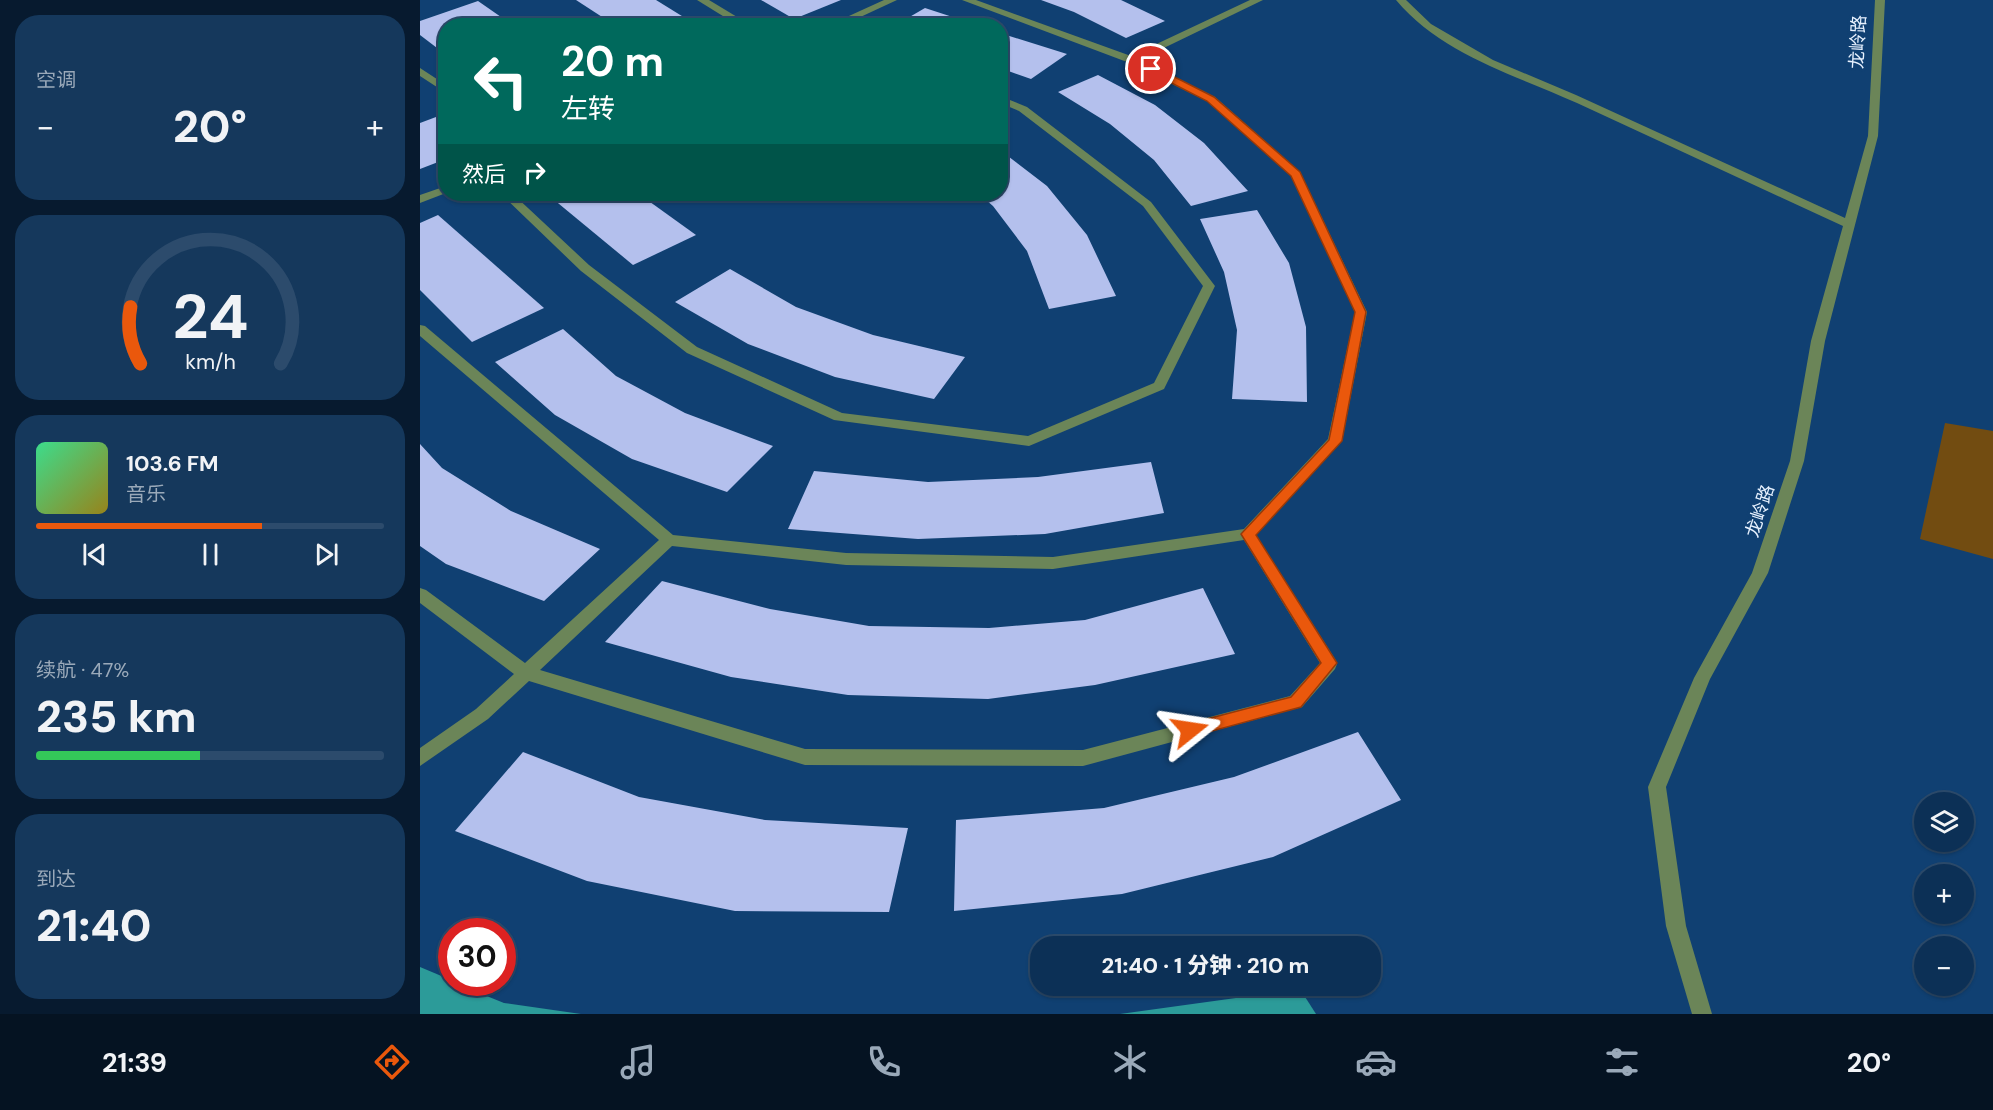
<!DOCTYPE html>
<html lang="zh">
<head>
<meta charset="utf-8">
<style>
	body { margin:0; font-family:"DM Sans","Noto Sans SC",sans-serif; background:#15385c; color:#f1f3f6; height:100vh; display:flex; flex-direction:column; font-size:22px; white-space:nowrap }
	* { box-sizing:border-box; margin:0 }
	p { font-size:20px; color:#9aa9b9 }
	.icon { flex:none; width:33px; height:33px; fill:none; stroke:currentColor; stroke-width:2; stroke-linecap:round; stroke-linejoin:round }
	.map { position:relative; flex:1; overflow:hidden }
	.side { display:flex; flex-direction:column; gap:15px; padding:15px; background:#071a2f; width:420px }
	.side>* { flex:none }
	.top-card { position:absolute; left:18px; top:18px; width:570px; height:183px; border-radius:24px; box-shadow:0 2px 4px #0004,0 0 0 2px #2c4b6c; background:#00695c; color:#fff; overflow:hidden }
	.fabs { position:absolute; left:1494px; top:792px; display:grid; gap:12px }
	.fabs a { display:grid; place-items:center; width:60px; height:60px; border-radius:50%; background:#0c3056; box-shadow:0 2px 4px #0004,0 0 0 2px #2c4b6c; font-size:30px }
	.speed { position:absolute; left:18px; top:918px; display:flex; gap:12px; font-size:30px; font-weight:700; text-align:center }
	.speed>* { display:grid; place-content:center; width:78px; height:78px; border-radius:50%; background:#0c3056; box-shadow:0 2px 4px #0004,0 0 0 2px #2c4b6c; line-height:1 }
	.speed .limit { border:9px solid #d22; background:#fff; color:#111 }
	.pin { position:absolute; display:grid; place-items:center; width:51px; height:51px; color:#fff; margin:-26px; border:3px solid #fff; border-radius:50%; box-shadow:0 2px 6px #0007 }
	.me { position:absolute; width:66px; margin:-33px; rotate:75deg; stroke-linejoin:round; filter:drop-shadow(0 0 4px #0008) }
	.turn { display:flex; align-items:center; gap:21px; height:126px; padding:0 24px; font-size:27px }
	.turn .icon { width:78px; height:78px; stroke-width:2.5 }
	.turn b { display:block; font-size:42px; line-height:51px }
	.then { display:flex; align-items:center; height:57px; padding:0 24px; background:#0003; gap:12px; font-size:22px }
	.big { font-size:45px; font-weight:800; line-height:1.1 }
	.side .widget { flex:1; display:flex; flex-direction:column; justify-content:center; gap:9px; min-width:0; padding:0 21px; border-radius:24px; background:#15385c }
	.side .dial { align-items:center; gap:0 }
	.dial svg { height:156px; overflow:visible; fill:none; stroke:#2c4b6c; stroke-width:7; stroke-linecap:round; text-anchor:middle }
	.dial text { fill:#f1f3f6; stroke:none }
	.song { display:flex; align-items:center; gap:18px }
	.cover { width:72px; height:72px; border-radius:9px; background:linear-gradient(135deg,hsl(150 70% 55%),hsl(50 70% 35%)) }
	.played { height:6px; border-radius:3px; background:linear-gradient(90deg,#ea580c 65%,#2c4b6c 65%) }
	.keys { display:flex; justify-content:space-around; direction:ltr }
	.heat { display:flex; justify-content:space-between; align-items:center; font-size:33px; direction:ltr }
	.charge { height:9px; border-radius:4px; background:linear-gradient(90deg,#34c759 47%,#2c4b6c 0) }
	.trip { position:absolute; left:610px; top:936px; width:351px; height:60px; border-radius:24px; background:#0c3056; box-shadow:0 2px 4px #0004,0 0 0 2px #2c4b6c; font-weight:800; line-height:60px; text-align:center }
	.dock { display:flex; height:96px; justify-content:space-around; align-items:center; background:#051322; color:#9aa9b9 }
	.dock .icon { width:42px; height:42px }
	.dock .active { color:#ea580c }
	.dock b { font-size:27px; color:#f1f3f6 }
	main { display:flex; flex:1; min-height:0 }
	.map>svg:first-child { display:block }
	.green { fill:#724c11 }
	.water { fill:#2c9b99 }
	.building { fill:#b4c0ed }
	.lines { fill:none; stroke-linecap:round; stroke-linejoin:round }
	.minor { fill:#6b8558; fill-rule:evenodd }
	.route { fill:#ea580c; stroke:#983908; stroke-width:1.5 }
	.labels { text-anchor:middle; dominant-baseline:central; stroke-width:6; stroke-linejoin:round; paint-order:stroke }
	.street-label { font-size:18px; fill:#e8f2ff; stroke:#104072 }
</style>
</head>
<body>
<main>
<section class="side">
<div class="widget"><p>空调</p>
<div class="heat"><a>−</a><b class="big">20°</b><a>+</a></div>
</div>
<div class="widget dial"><svg viewBox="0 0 100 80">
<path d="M14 69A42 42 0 1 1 86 69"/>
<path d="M14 69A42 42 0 0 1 9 40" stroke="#ea580c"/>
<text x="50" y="56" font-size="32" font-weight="700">24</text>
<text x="50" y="72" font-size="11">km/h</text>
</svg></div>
<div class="widget">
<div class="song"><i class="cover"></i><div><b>103.6 FM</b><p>音乐</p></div></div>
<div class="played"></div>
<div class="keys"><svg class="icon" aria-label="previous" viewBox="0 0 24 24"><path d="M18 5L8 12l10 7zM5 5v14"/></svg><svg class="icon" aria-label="pause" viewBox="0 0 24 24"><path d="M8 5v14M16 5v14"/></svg><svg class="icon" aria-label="next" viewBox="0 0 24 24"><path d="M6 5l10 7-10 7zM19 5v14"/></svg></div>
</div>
<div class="widget"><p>续航 · 47%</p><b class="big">235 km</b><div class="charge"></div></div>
<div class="widget"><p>到达</p><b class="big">21:40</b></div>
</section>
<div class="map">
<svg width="1573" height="1014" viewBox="0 0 1573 1014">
	<rect width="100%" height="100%" fill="#104072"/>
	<!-- green -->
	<polygon class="green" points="1525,423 1573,431 1573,559 1500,539"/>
	<!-- water -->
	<g class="water">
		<polygon points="0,967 31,980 32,982 84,1003 161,1014 0,1014"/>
		<polygon points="880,989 896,1014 700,1014"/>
	</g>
	<!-- building -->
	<g class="building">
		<polygon points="156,0 236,0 278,26 196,26"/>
		<polygon points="341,0 421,0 374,19"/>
		<polygon points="621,0 701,0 745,21 706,38 654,12"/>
		<polygon points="58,1 94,26 26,26 26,49 21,51 0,35 0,21"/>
		<polygon points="505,8 557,25 557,26 474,26"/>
		<polygon points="580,33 647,54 611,79 580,68"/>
		<polygon points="678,75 735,105 784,143 828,191 771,206 734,160 690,124 638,92"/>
		<polygon points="16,117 26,125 26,159 0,169 0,123"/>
		<polygon points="580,150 627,186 667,235 696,296 629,309 607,251 573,206 559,194 580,194"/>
		<polygon points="127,194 219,194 276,235 213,265"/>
		<polygon points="837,210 869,263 886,327 887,402 812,399 817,330 804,272 780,219"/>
		<polygon points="18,215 124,308 52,342 0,290 0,223"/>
		<polygon points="310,269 376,307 453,335 545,357 514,399 415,377 328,344 255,302"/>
		<polygon points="143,329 196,376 265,413 353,446 307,492 212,459 135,415 75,362"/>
		<polygon points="0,444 22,468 91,511 180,549 124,601 26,564 0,546"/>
		<polygon points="731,462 744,513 625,534 498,539 368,529 394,471 508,482 618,477"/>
		<polygon points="242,581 350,609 449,626 569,628 665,620 783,588 815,654 675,685 568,699 428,695 311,677 185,642"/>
		<polygon points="938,732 981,800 853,857 702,894 534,911 536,820 684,808 814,777"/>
		<polygon points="103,752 219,797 345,820 488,828 469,912 315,911 167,881 35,831"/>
	</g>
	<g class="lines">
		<!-- minor -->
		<g class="minor">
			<polygon points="277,0 289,0 332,26 319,26"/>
			<polygon points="464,0 477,0 421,26 407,26"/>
			<path d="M542 0H556L711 56 830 0H843L719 60 795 97 880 172 947 312 922 441 836 535 915 659 917 664 915 669 882 707 663 766 385 765 109 681 68 719 0 766V748L56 709 94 674 0 603V588L6 590 105 663 239 540 0 336V325L5 326 253 535 426 553 633 557 824 529 908 439 935 312 871 176 787 101 707 62ZM824 540 900 663 870 696 663 750 385 749 120 670 252 546 426 565 633 569Z"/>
			<path d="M976 0H986L1011 24 1073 60 1156 95 1425 218 1448 136 1455 0H1465L1458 136 1405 341 1384 461 1348 573 1290 679 1246 787 1266 926 1292 1014H1272L1246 926 1228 787 1274 678 1332 573 1370 461 1391 341 1423 226C1334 185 1246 144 1157 103 1095 75 1021 54 976 0Z"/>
			<polygon points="0,68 26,85 26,93 0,76"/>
			<polygon points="580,96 607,107 731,202 795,286 744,389 609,446 414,420 267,353 161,271 81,194 93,194 169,265 277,347 422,413 608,436 734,383 783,286 723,206 599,111 580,103"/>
			<polygon points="26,186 26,193 0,203 0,195"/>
		</g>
	</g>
	<!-- route -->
	<polygon class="route" points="728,67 735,67 794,97 880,172 946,312 922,441 836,535 917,663 881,707 770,737 764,735 762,730 764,725 871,697 901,663 821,534 909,440 935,312 871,176 787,101 728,71"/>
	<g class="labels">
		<!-- street labels -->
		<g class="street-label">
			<text transform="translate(1438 42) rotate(-87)">龙岭路</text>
			<text transform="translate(1340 511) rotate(-72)">龙岭路</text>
		</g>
	</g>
</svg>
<div class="fabs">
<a><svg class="icon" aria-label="layers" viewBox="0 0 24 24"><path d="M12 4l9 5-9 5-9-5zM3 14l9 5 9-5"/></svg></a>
<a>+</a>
<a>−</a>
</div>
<div class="speed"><div class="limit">30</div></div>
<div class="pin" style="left:731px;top:69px;background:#d93025"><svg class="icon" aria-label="arrive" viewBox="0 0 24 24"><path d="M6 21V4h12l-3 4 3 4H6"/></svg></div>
<svg class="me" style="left:770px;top:730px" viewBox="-20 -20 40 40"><path d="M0-17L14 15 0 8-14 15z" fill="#ea580c" stroke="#fff" stroke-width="4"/></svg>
<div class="trip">21:40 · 1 分钟 · 210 m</div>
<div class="top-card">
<div class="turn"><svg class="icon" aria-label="left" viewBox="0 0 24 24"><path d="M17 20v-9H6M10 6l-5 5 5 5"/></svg><div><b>20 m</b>左转</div></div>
<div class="then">然后<svg class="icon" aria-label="right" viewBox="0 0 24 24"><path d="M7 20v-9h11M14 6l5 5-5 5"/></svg></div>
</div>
</div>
</main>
<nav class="dock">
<b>21:39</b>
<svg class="icon active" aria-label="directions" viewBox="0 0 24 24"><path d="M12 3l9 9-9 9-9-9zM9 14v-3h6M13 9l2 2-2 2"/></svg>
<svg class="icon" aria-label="music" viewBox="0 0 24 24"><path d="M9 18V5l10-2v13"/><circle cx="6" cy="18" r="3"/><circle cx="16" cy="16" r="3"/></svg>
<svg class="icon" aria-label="phone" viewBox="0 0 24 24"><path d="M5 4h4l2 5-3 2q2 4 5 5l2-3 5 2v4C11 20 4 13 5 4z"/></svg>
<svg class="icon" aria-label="climate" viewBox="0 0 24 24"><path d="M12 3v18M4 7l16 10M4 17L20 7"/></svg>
<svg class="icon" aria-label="car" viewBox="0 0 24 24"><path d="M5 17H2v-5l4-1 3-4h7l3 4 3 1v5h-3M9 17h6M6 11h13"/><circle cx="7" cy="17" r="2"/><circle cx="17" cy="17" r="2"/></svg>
<svg class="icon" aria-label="filters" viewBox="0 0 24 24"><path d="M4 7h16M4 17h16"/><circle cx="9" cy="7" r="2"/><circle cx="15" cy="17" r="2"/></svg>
<b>20°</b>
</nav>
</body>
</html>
